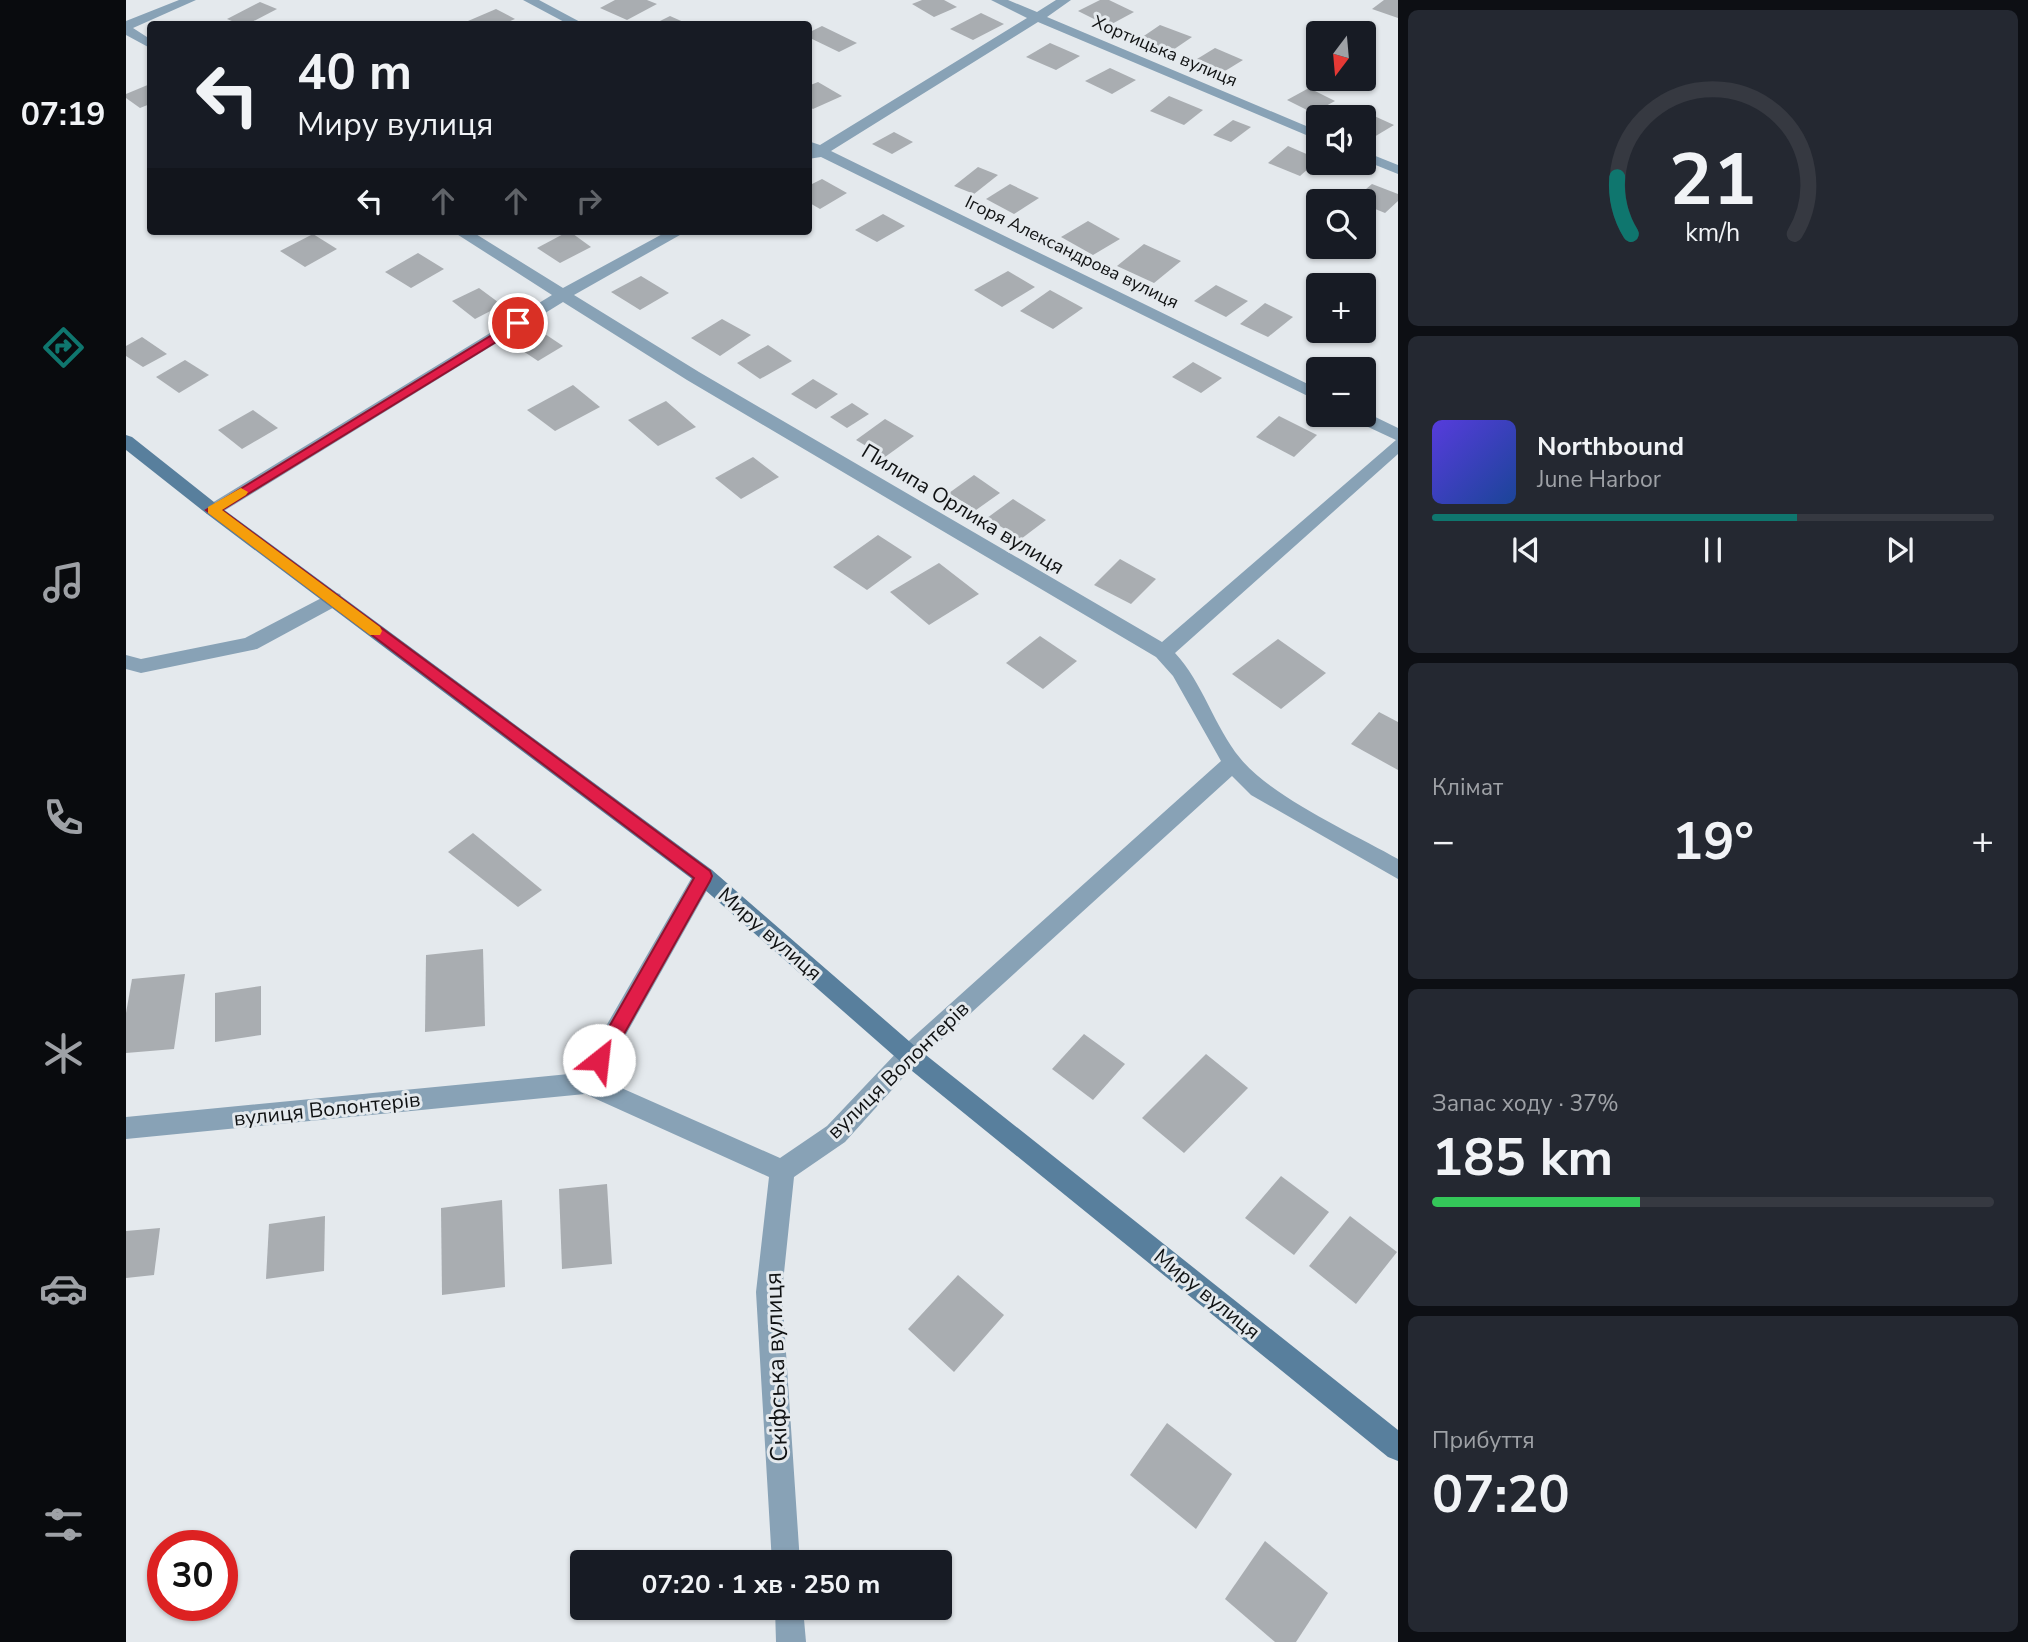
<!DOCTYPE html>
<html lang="uk">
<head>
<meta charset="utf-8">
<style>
	body { margin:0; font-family:"Nunito Sans",sans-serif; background:#242831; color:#f1f3f6; height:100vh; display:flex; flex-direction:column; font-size:26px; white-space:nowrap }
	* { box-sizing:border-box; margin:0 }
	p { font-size:23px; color:#9ea1a6 }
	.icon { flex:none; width:38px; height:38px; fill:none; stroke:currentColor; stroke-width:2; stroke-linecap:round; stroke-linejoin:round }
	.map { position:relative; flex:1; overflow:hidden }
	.details { display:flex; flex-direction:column; gap:10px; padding:10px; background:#0d0f14; width:630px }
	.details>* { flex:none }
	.guide { position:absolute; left:21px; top:21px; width:665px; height:214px; border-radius:7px; box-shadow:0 2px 5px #0004; background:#171b24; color:#f1f3f6; overflow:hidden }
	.needle { width:46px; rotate:196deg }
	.tools { position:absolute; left:1180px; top:21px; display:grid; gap:14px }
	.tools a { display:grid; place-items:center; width:70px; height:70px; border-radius:7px; background:#171b24; box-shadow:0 2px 5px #0004; font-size:35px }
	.speed { position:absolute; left:21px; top:1530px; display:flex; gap:14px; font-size:35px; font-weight:700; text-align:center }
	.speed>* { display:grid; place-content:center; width:91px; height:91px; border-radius:50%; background:#171b24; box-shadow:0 2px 5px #0004; line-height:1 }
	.speed .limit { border:10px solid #d22; background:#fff; color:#111 }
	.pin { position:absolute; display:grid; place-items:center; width:60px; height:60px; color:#fff; margin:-30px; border:4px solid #fff; border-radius:50%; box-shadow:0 2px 7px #0007 }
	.me { position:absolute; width:77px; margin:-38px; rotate:29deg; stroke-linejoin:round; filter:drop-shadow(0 0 5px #0008) }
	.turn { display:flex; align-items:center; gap:24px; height:147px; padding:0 35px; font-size:32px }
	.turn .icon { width:91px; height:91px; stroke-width:2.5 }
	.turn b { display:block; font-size:49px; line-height:60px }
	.lanes { display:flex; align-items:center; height:66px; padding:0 35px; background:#0003; justify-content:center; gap:35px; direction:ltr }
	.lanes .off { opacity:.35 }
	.big { font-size:52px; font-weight:700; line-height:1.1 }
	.details .card { flex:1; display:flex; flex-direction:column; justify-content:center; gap:10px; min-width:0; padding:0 24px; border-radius:10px; background:#242831 }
	.details .dial { align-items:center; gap:0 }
	.dial svg { height:182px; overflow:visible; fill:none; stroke:#363941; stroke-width:7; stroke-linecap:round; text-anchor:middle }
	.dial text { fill:#f1f3f6; stroke:none }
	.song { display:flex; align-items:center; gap:21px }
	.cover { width:84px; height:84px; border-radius:10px; background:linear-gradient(135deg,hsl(250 70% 55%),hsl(220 70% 35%)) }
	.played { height:7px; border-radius:4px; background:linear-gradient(90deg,#0f766e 65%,#363941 65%) }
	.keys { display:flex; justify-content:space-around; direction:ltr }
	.heat { display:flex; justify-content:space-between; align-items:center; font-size:38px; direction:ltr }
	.charge { height:10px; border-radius:5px; background:linear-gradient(90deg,#34c759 37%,#363941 0) }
	.trip { position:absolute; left:444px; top:1550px; width:382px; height:70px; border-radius:7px; background:#171b24; box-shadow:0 2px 5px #0004; font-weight:700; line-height:70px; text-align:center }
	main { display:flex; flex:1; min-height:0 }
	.menu { display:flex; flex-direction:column; width:126px; justify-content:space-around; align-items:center; background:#090b0e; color:#9ea1a6 }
	.menu .icon { width:49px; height:49px }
	.menu .current { color:#0f766e }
	.menu b { font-size:32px; color:#f1f3f6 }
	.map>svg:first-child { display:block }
	.building { fill:#a9adb1 }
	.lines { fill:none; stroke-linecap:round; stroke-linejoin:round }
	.street { fill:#88a2b6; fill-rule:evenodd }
	.secondary { fill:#587f9d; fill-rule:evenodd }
	.route { fill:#e11d48; stroke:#92132f; stroke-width:2 }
	.slow { fill:#f59e0b }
	.labels { text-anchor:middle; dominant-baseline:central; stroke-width:6; stroke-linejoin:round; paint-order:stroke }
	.far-street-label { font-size:18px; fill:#101213; stroke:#e4e9ed }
	.street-label { font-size:21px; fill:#101213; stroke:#e4e9ed }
	.near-street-label { font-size:24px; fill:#101213; stroke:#e4e9ed }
</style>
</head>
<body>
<main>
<nav class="menu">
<b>07:19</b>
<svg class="icon current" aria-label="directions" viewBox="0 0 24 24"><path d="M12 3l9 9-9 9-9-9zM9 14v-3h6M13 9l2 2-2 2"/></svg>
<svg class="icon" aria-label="music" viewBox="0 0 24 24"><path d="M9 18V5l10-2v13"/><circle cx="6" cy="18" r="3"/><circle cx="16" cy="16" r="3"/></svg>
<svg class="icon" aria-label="phone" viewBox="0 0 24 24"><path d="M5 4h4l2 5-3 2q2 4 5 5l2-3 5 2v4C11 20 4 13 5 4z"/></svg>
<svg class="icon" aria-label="climate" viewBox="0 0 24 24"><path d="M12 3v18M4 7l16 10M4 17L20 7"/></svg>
<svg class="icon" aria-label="car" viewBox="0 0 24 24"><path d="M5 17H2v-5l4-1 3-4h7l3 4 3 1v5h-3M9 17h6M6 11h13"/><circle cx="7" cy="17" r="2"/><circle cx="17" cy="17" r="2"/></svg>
<svg class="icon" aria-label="filters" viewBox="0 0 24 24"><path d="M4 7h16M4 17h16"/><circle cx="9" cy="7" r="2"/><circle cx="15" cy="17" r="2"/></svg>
</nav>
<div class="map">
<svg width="1272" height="1642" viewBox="0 0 1272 1642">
	<rect width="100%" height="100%" fill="#e4e9ed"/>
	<!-- building -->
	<g class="building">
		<polygon points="489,0 521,0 531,4 501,20 474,8"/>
		<polygon points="796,0 818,0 831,7 808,17 786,4"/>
		<polygon points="974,0 983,0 1008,12 982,26 952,11"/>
		<polygon points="1258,0 1272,0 1272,18 1246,9"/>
		<polygon points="134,2 151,9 122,24 113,24 101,19"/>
		<polygon points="370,9 389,19 377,24 335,24"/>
		<polygon points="855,13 878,24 847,40 824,29"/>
		<polygon points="544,16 562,24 528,24"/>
		<polygon points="1034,25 1066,37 1044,52 1012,40"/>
		<polygon points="696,26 731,43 713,52 682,37 682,33"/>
		<polygon points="924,43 954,56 930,70 900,57"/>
		<polygon points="1089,48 1117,60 1099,71 1071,59"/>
		<polygon points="984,68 1010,80 986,94 959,81"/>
		<polygon points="692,82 716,96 687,109 682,106 682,86"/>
		<polygon points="24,84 24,104 14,108 0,98 0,94"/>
		<polygon points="1183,88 1209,101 1187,113 1161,100"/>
		<polygon points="1043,96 1077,110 1058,125 1024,111"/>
		<polygon points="1235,110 1268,125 1248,137 1237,132 1237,117 1222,117"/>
		<polygon points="1107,120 1125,127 1105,142 1087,135"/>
		<polygon points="768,132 787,142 766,154 746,144"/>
		<polygon points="1162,146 1192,159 1192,160 1174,176 1142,163"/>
		<polygon points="852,167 872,175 848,194 828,186"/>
		<polygon points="696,179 721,193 694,209 682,202 682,186"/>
		<polygon points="884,184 913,198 888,214 860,199"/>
		<polygon points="1246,184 1272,194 1272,201 1259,213 1237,204 1237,201 1227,200"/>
		<polygon points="757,214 779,226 751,242 729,230"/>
		<polygon points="962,221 994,239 967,255 935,237"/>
		<polygon points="443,231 465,247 434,263 411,248"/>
		<polygon points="187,234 211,249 179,267 154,251"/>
		<polygon points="1018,244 1055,261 1028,283 991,266"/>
		<polygon points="292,253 318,269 285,288 259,272"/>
		<polygon points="882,271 909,287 876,307 848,290"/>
		<polygon points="515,276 543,293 514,310 485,292"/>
		<polygon points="1090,285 1122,301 1100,317 1068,301"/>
		<polygon points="353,288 376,305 349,319 326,301"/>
		<polygon points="924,290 957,308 927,329 894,311"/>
		<polygon points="1139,303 1167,317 1142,337 1114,324"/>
		<polygon points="596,319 625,335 594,356 565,338"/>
		<polygon points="419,334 437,346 412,361 394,349"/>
		<polygon points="16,337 41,354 17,367 0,356 0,346"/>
		<polygon points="642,345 666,361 634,379 611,363"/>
		<polygon points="59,360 83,375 53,393 30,377"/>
		<polygon points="1067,362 1096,378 1075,393 1046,377"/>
		<polygon points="687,379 712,394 690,409 665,394"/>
		<polygon points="447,385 474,407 429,431 401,410"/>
		<polygon points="540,401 570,427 532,446 502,420"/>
		<polygon points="726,403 743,414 721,428 704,417"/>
		<polygon points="127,410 152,428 116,449 92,430"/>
		<polygon points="1153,416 1191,435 1168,457 1130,437"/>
		<polygon points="759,419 788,436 759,457 730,440"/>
		<polygon points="627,457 653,477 615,499 589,478"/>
		<polygon points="848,475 874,493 850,510 823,493"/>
		<polygon points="887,499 920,520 895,539 861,518"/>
		<polygon points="752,535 786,557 741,590 707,567"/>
		<polygon points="994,559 1030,579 1005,604 968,585"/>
		<polygon points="813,563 853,594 803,625 764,592"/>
		<polygon points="914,636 951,661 917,689 880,663"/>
		<polygon points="1152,639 1200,673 1155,709 1106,674"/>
		<polygon points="1253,712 1272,722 1272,770 1225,744"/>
		<polygon points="347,833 416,890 392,907 322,852"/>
		<polygon points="357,949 359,1026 299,1032 300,955"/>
		<polygon points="59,974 48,1049 0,1053 0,1013 6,979"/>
		<polygon points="135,986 135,1035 89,1042 89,993"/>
		<polygon points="958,1034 999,1064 967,1100 926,1069"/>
		<polygon points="1080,1054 1122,1088 1058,1153 1016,1118"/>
		<polygon points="1155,1176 1203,1212 1168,1255 1119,1218"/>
		<polygon points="481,1184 486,1264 436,1269 433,1189"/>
		<polygon points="376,1200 379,1287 316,1295 315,1208"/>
		<polygon points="199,1216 198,1271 140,1279 143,1224"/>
		<polygon points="1224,1216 1271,1252 1230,1304 1183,1266"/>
		<polygon points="34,1228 28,1275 0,1278 0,1231"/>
		<polygon points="832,1275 878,1315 828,1372 782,1329"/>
		<polygon points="1041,1423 1106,1474 1070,1529 1004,1475"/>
		<polygon points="1139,1541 1202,1593 1170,1642 1149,1642 1099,1599"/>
	</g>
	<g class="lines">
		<!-- street -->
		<g class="street">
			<polygon points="53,0 70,0 7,28 24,39 24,48 0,35 0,21"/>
			<polygon points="397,0 413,0 458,24 442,24"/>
			<polygon points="865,0 882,0 911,12 930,0 945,0 921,17 1192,131 1192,140 912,22 705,151 1192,389 1192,401 695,157 682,159 682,141 694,145 901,18"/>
			<polygon points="1237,151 1272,165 1272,174 1237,160"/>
			<path d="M326 231H345L437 288 542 231H561L448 295 573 372 1036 642 1270 440 1225 419 1223 415H1237V411L1272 428V454L1049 653C1077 683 1088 726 1114 758 1144 796 1228 834 1272 859V879L1125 795 1106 776 791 1062 719 1142 668 1177 656 1292 674 1563H646L630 1292 643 1177 459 1094 0 1139V1117L453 1073 570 870 578 867 586 870 589 876 475 1079 654 1158 701 1126 775 1048 1095 761 1047 676 1030 657 561 380 437 302 93 514H81L78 510 81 506 426 295Z"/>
			<polygon points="207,592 214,594 216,599 214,604 131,649 15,673 0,669 0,655 15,659 119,638"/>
			<polygon points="649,1608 677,1608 680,1642 650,1642"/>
		</g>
		<!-- secondary -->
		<polygon class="secondary" points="0,435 6,437 93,506 586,870 791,1048 1272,1430 1272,1461 1262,1457 775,1062 570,882 81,514 0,450"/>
	</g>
	<!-- route -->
	<polygon class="route" points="392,319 396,320 396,326 96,510 584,871 586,876 584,881 480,1066 473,1068 467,1066 465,1060 467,1055 568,878 80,510"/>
	<!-- slow -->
	<polygon class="slow" points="115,488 122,492 120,495 96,510 254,627 256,631 254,635 244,635 82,513 82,507"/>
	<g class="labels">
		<!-- far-street labels -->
		<g class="far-street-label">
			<text transform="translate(1039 51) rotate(23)">Хортицька вулиця</text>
			<text transform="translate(946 252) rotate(26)">Ігоря Александрова вулиця</text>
		</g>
		<!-- street labels -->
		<g class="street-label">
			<text transform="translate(837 509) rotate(31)">Пилипа Орлика вулиця</text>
			<text transform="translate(644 934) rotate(41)">Миру вулиця</text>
			<text transform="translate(772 1070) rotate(-44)">вулиця Волонтерів</text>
			<text transform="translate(201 1109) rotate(-6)">вулиця Волонтерів</text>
			<text transform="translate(1081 1294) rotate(39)">Миру вулиця</text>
		</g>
		<!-- near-street labels -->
		<g class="near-street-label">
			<text transform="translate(650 1367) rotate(-92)">Скіфська вулиця</text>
		</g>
	</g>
</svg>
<div class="tools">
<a><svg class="needle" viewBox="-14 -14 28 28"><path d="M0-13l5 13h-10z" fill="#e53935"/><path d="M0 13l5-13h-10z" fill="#9ea1a6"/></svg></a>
<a><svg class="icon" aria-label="sound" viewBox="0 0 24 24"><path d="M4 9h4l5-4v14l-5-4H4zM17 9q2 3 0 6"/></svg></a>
<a><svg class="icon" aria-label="search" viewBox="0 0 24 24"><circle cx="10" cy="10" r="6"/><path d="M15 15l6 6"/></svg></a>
<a>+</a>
<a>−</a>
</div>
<div class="speed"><div class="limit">30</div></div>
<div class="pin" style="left:392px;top:323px;background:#d93025"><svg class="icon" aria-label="arrive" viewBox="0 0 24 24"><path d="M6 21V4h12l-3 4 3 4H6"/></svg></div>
<svg class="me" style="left:473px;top:1060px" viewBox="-20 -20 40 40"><circle r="19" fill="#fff"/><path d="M0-13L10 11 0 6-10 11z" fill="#e11d48"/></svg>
<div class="trip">07:20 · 1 хв · 250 m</div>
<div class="guide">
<div class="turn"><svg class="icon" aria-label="left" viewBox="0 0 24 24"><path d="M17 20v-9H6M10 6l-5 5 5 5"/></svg><div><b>40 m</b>Миру вулиця</div></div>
<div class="lanes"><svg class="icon" aria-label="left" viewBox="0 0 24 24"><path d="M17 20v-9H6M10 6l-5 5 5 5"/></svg><svg class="icon off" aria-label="ahead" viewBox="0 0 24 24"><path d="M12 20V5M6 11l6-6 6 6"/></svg><svg class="icon off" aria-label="ahead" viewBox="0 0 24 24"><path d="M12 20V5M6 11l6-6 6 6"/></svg><svg class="icon off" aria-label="right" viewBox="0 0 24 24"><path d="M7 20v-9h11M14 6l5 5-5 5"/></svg></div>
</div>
</div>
<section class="details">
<div class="card dial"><svg viewBox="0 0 100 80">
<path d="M14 69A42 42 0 1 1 86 69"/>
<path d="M14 69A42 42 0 0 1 8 44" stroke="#0f766e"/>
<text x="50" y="56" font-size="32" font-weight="700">21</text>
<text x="50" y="72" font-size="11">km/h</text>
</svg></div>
<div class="card">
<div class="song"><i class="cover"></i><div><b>Northbound</b><p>June Harbor</p></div></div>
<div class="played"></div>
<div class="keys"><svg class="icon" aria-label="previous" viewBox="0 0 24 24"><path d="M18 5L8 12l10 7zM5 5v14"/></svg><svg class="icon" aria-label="pause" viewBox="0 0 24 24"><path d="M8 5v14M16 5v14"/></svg><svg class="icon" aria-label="next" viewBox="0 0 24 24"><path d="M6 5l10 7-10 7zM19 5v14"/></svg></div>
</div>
<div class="card"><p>Клімат</p>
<div class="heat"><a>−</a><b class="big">19°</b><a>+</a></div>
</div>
<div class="card"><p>Запас ходу · 37%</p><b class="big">185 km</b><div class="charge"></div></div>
<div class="card"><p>Прибуття</p><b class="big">07:20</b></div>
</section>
</main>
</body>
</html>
